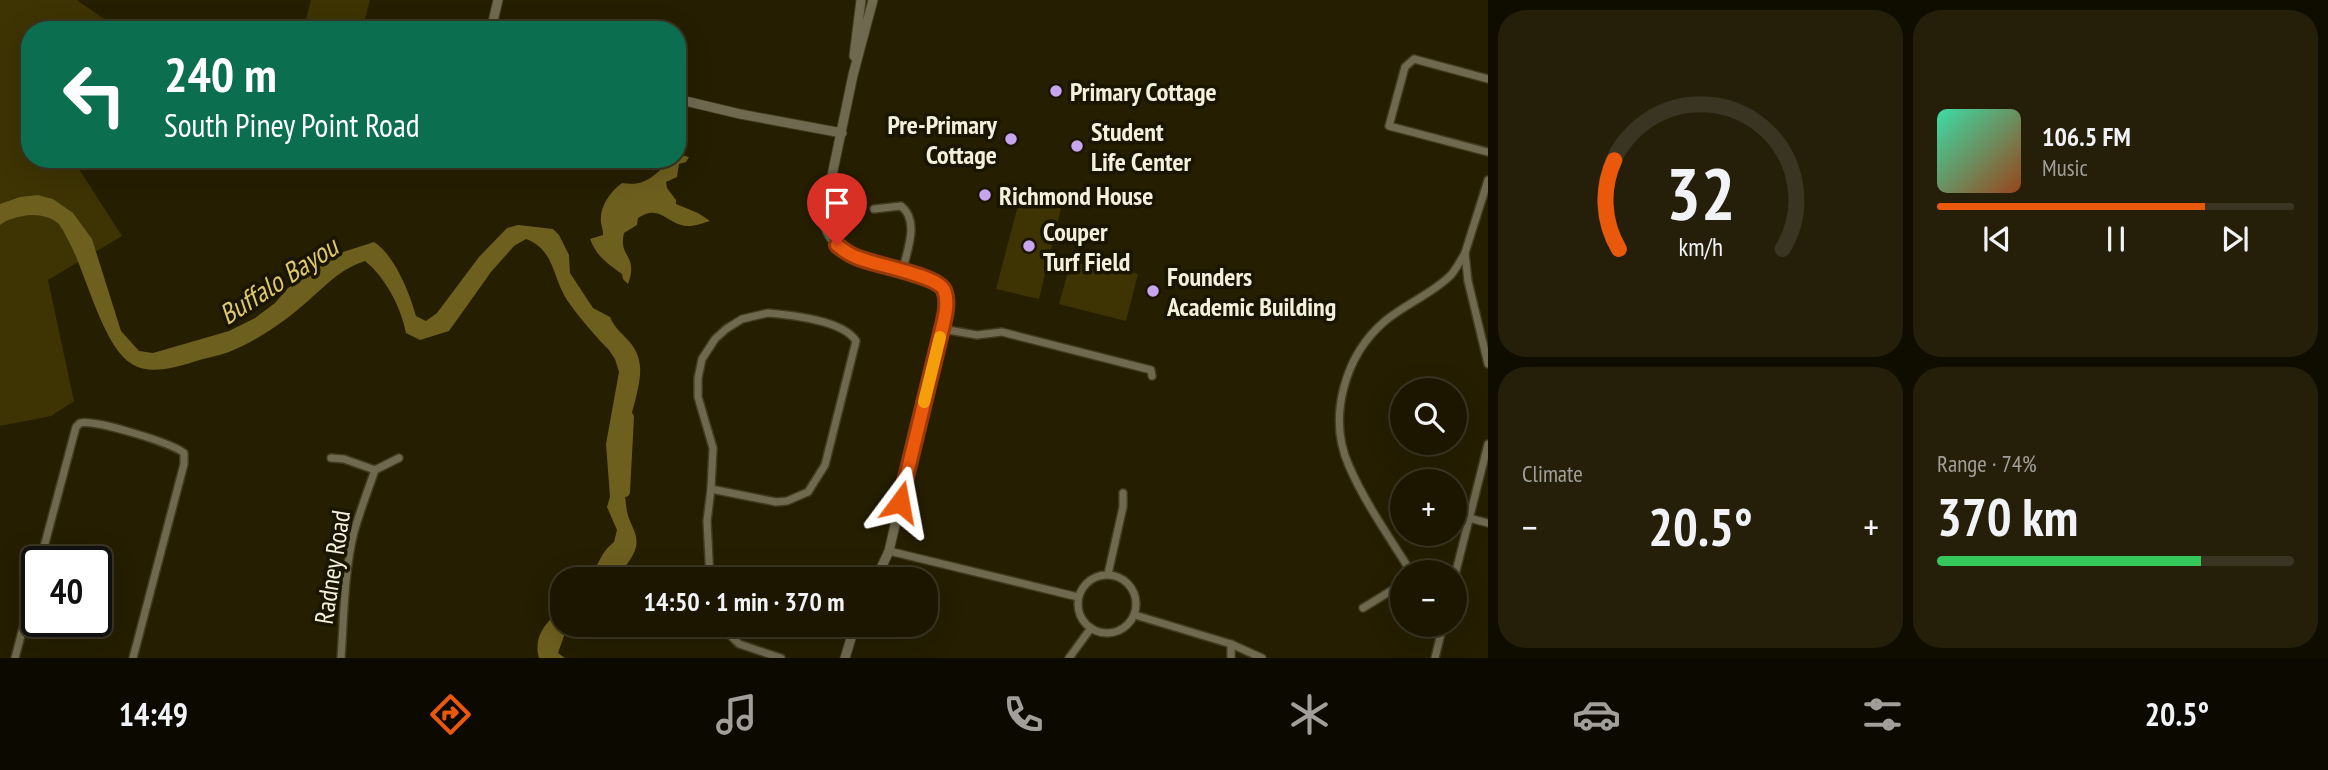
<!DOCTYPE html>
<html lang="en">
<head>
<meta charset="utf-8">
<style>
	body { margin:0; font-family:"PT Sans Narrow",sans-serif; background:#251f0a; color:#f1f3f6; height:100vh; display:flex; flex-direction:column; font-size:26px; white-space:nowrap }
	* { box-sizing:border-box; margin:0 }
	p { font-size:23px; color:#a09f99 }
	.icon { flex:none; width:38px; height:38px; fill:none; stroke:currentColor; stroke-width:2; stroke-linecap:round; stroke-linejoin:round }
	.map { position:relative; flex:1; overflow:hidden }
	.side { display:flex; flex-direction:column; gap:10px; padding:10px; background:#0f0c00; width:840px }
	.side>* { flex:none }
	.hud { position:absolute; left:21px; top:21px; width:665px; height:147px; border-radius:28px; box-shadow:0 7px 28px #0002,0 0 0 2px #3a3522; background:#0b6e4f; color:#fff; overflow:hidden }
	.tools { position:absolute; left:1390px; top:378px; display:grid; gap:14px }
	.tools a { display:grid; place-items:center; width:77px; height:77px; border-radius:50%; background:#1c1600; box-shadow:0 7px 28px #0002,0 0 0 2px #3a3522; font-size:35px }
	.speed { position:absolute; left:21px; top:546px; display:flex; gap:14px; font-size:35px; font-weight:700; text-align:center }
	.speed>* { display:grid; place-content:center; width:91px; height:91px; border-radius:50%; background:#1c1600; box-shadow:0 7px 28px #0002,0 0 0 2px #3a3522; line-height:1 }
	.speed .limit { border:4px solid #111; border-radius:10px; background:#fff; color:#111 }
	.pin { position:absolute; display:grid; place-items:center; width:60px; height:60px; color:#fff; margin:-72px -30px; border-radius:50% 50% 50% 0; rotate:-45deg; box-shadow:0 0 7px #0007 }
	.pin .icon { rotate:45deg }
	.me { position:absolute; width:77px; margin:-38px; rotate:13deg; stroke-linejoin:round; filter:drop-shadow(0 0 5px #0008) }
	.turn { display:flex; align-items:center; gap:24px; height:147px; padding:0 28px; font-size:32px }
	.turn .icon { width:91px; height:91px; stroke-width:2.5 }
	.turn b { display:block; font-size:49px; line-height:60px }
	.big { font-size:52px; font-weight:800; line-height:1.1 }
	.side .card { flex:1; display:flex; flex-direction:column; justify-content:center; gap:10px; min-width:0; padding:0 24px; border-radius:28px; background:#251f0a }
	.side .dial { align-items:center; gap:0 }
	.dial svg { height:182px; overflow:visible; fill:none; stroke:#3a3522; stroke-width:7; stroke-linecap:round; text-anchor:middle }
	.dial text { fill:#f1f3f6; stroke:none }
	.song { display:flex; align-items:center; gap:21px }
	.cover { width:84px; height:84px; border-radius:10px; background:linear-gradient(135deg,hsl(160 70% 55%),hsl(20 70% 35%)) }
	.played { height:7px; border-radius:4px; background:linear-gradient(90deg,#ea580c 75%,#3a3522 75%) }
	.keys { display:flex; justify-content:space-around; direction:ltr }
	.heat { display:flex; justify-content:space-between; align-items:center; font-size:38px; direction:ltr }
	.charge { height:10px; border-radius:5px; background:linear-gradient(90deg,#34c759 74%,#3a3522 0) }
	.side .tiles { flex:1; display:grid; gap:10px; grid-template-columns:repeat(2,1fr) }
	.trip { position:absolute; left:550px; top:567px; width:388px; height:70px; border-radius:28px; background:#1c1600; box-shadow:0 7px 28px #0002,0 0 0 2px #3a3522; font-weight:800; line-height:70px; text-align:center }
	.menu { display:flex; height:112px; justify-content:space-around; align-items:center; background:#0b0900; color:#a09f99 }
	.menu .icon { width:49px; height:49px }
	.menu .on { color:#ea580c }
	.menu b { font-size:32px; color:#f1f3f6 }
	main { display:flex; flex:1; min-height:0 }
	.map>svg:first-child { display:block }
	.green { fill:#3d3303 }
	.water { fill:#6d5f1e }
	.lines { fill:none; stroke-linecap:round; stroke-linejoin:round }
	.river { stroke:#6d5f1e; stroke-width:10 }
	.minor-casing { stroke:#423b1f; stroke-width:10 }
	.tertiary-casing { stroke:#423b1f; stroke-width:11 }
	.minor { stroke:#6f6950; stroke-width:7 }
	.tertiary { stroke:#6f6950; stroke-width:9 }
	.route-casing { stroke:#983908; stroke-width:18 }
	.route { stroke:#ea580c; stroke-width:12 }
	.slow { stroke:#f59e0b; stroke-width:12 }
	.poi-dot { fill:#c7a6ef; stroke:#1a1501; stroke-width:2.5 }
	.labels { text-anchor:middle; dominant-baseline:central; stroke-width:7; stroke-linejoin:round; paint-order:stroke }
	.poi-label { font-size:26px; font-weight:bold; fill:#f4f0de; stroke:#1a1501; text-anchor:start }
	.street-label { font-size:26px; fill:#f4f0de; stroke:#1a1501 }
	.water-label { font-size:28px; font-style:italic; fill:#dec96e; stroke:#1a1501 }
</style>
</head>
<body>
<main>
<div class="map">
<svg width="1488" height="658" viewBox="0 0 1488 658">
	<rect width="100%" height="100%" fill="#251e00"/>
	<!-- green -->
	<g class="green">
		<polygon points="0,0 77,0 120,30 30,30 30,159 79,159 75,163 122,236 48,280 74,401 51,416 0,426"/>
		<polygon points="311,0 370,0 362,30 303,30"/>
		<polygon points="1021,194 1062,204 1039,299 996,289"/>
		<polygon points="1072,257 1138,274 1126,321 1059,304"/>
	</g>
	<!-- water -->
	<g class="water">
		<path d="M677 154 689 157 686 162 679 164 677 177 666 182 667 188 676 200V204L698 213 710 221C703 223 693 227 687 226 666 224 660 203 638 218L637 225 624 233C618 258 639 254 628 284L623 279 622 274C607 263 597 257 590 239L603 235C603 231 602 227 601 223 599 207 610 192 622 183 647 187 654 175 672 159H677Z"/>
		<path d="M38 195 53 199 73 213 92 239 121 331 139 351 153 353 229 331 255 318 275 303 288 288 312 274 317 266 340 253 374 242C394 254 410 294 416 316L426 321 437 313 479 257 507 228 518 225 553 229 559 235 569 255 570 273 593 308 610 317C619 338 637 339 640 366 642 388 627 422 625 446 623 463 624 494 627 511 629 524 639 533 636 547 633 559 622 570 615 579H589C600 564 599 554 614 542L617 530 607 507 610 497 606 444 619 372 615 359 609 350C594 335 579 317 567 300 552 277 555 250 526 239L514 246 491 272 449 331 420 340 406 333C401 307 385 277 365 261 339 270 329 283 309 300 287 320 257 341 229 352 218 356 205 358 193 362 174 368 150 375 132 364 102 347 85 268 67 238 64 232 60 224 55 221 48 216 38 215 30 215 20 216 7 219 0 225V204L20 197Z"/>
		<path d="M562 609V625H574L565 633 558 653 565 658H539C533 636 546 622 562 609Z"/>
	</g>
	<g class="lines">
		<!-- river -->
		<polyline class="river" points="625,492 629,417"/>
		<!-- minor casing -->
		<g class="minor-casing">
			<g id="minor">
				<polyline points="1488,79 1414,59 1405,67 1389,126 1488,152"/>
				<polyline points="1488,180 1465,253 1468,281 1488,364"/>
				<path d="M874 209 901 206C920 221 907 251 902 272"/>
				<path d="M768 313C791 315 843 320 856 341L825 465 808 492 787 501 776 502 711 489 713 448 698 397V378L702 359 715 339 726 329 742 319Z"/>
				<polyline points="942,329 977,335 1002,332 1151,370 1152,376"/>
				<polyline points="331,458 344,459 375,470"/>
				<polyline points="1469,518 1488,523"/>
				<polyline points="889,551 1078,597"/>
				<path d="M40 562 76 427 80 423C94 419 172 443 184 453V464L133 658"/>
				<path d="M1411 572C1390 538 1365 503 1349 466 1327 417 1345 355 1385 321 1405 304 1432 294 1451 275 1456 269 1461 260 1465 253"/>
				<polyline points="1108,574 1123,507 1123,493"/>
				<circle cx="1107" cy="604" r="29"/>
				<polyline points="710,579 707,521 711,489"/>
				<polyline points="1454,579 1488,444"/>
				<polyline points="1363,608 1402,584"/>
				<polyline points="1135,615 1231,644 1262,658"/>
				<polyline points="720,625 739,644 781,658"/>
				<polyline points="1231,644 1231,658"/>
				<polyline points="15,658 37,575"/>
				<path d="M341 658C344 616 344 573 354 532 360 511 368 490 375 470L399 458"/>
				<polyline points="1069,658 1091,628"/>
				<polyline points="1435,658 1443,625"/>
			</g>
		</g>
		<!-- tertiary casing -->
		<g class="tertiary-casing">
			<g id="tertiary">
				<path d="M873 0 853 75 825 209C825 216 824 224 827 231 840 262 901 272 930 280L942 287 946 307 889 551 876 579"/>
				<polyline points="491,30 498,0"/>
				<polyline points="854,56 861,0"/>
				<polyline points="677,99 740,114 842,133"/>
				<polyline points="845,658 855,625"/>
			</g>
		</g>
		<!-- minor -->
		<use href="#minor" class="minor"/>
		<!-- tertiary -->
		<use href="#tertiary" class="tertiary"/>
	</g>
	<g class="lines">
		<!-- route casing -->
		<g class="route-casing">
			<path id="route" d="M837 245C843 250 848 254 856 257 873 265 937 275 944 290 949 302 945 317 942 329L900 502"/>
		</g>
		<!-- route -->
		<use href="#route" class="route"/>
		<!-- slow -->
		<polyline class="slow" points="924,402 940,337"/>
	</g>
	<!-- markers -->
	<g class="poi-dot">
		<circle cx="1056" cy="91" r="7"/>
		<circle cx="1011" cy="139" r="7"/>
		<circle cx="1077" cy="146" r="7"/>
		<circle cx="985" cy="195" r="7"/>
		<circle cx="1029" cy="246" r="7"/>
		<circle cx="1153" cy="291" r="7"/>
	</g>
	<g class="labels">
		<!-- poi labels -->
		<g class="poi-label">
			<text x="1070" y="91">Primary Cottage</text>
			<text x="997" y="124" text-anchor="end">Pre-Primary<tspan x="997" dy="30">Cottage</tspan></text>
			<text x="1091" y="131">Student<tspan x="1091" dy="30">Life Center</tspan></text>
			<text x="999" y="195">Richmond House</text>
			<text x="1043" y="231">Couper<tspan x="1043" dy="30">Turf Field</tspan></text>
			<text x="1167" y="276">Founders<tspan x="1167" dy="30">Academic Building</tspan></text>
		</g>
		<!-- street labels -->
		<g class="street-label">
			<text transform="translate(332 567) rotate(-81)">Radney Road</text>
		</g>
		<!-- water labels -->
		<g class="water-label">
			<text transform="translate(278 280) rotate(-33)">Buffalo Bayou</text>
		</g>
	</g>
</svg>
<div class="tools">
<a><svg class="icon" aria-label="search" viewBox="0 0 24 24"><circle cx="10" cy="10" r="6"/><path d="M15 15l6 6"/></svg></a>
<a>+</a>
<a>−</a>
</div>
<div class="speed"><div class="limit">40</div></div>
<div class="pin" style="left:837px;top:245px;background:#d93025"><svg class="icon" aria-label="arrive" viewBox="0 0 24 24"><path d="M6 21V4h12l-3 4 3 4H6"/></svg></div>
<svg class="me" style="left:900px;top:502px" viewBox="-20 -20 40 40"><path d="M0-17L14 15 0 8-14 15z" fill="#ea580c" stroke="#fff" stroke-width="4"/></svg>
<div class="trip">14:50 · 1 min · 370 m</div>
<div class="hud">
<div class="turn"><svg class="icon" aria-label="left" viewBox="0 0 24 24"><path d="M17 20v-9H6M10 6l-5 5 5 5"/></svg><div><b>240 m</b>South Piney Point Road</div></div>
</div>
</div>
<section class="side">
<div class="tiles">
<div class="card dial"><svg viewBox="0 0 100 80">
<path d="M14 69A42 42 0 1 1 86 69"/>
<path d="M14 69A42 42 0 0 1 12 30" stroke="#ea580c"/>
<text x="50" y="56" font-size="32" font-weight="700">32</text>
<text x="50" y="72" font-size="11">km/h</text>
</svg></div>
<div class="card">
<div class="song"><i class="cover"></i><div><b>106.5 FM</b><p>Music</p></div></div>
<div class="played"></div>
<div class="keys"><svg class="icon" aria-label="previous" viewBox="0 0 24 24"><path d="M18 5L8 12l10 7zM5 5v14"/></svg><svg class="icon" aria-label="pause" viewBox="0 0 24 24"><path d="M8 5v14M16 5v14"/></svg><svg class="icon" aria-label="next" viewBox="0 0 24 24"><path d="M6 5l10 7-10 7zM19 5v14"/></svg></div>
</div>
<div class="card"><p>Climate</p>
<div class="heat"><a>−</a><b class="big">20.5°</b><a>+</a></div>
</div>
<div class="card"><p>Range · 74%</p><b class="big">370 km</b><div class="charge"></div></div>
</div>
</section>
</main>
<nav class="menu">
<b>14:49</b>
<svg class="icon on" aria-label="directions" viewBox="0 0 24 24"><path d="M12 3l9 9-9 9-9-9zM9 14v-3h6M13 9l2 2-2 2"/></svg>
<svg class="icon" aria-label="music" viewBox="0 0 24 24"><path d="M9 18V5l10-2v13"/><circle cx="6" cy="18" r="3"/><circle cx="16" cy="16" r="3"/></svg>
<svg class="icon" aria-label="phone" viewBox="0 0 24 24"><path d="M5 4h4l2 5-3 2q2 4 5 5l2-3 5 2v4C11 20 4 13 5 4z"/></svg>
<svg class="icon" aria-label="climate" viewBox="0 0 24 24"><path d="M12 3v18M4 7l16 10M4 17L20 7"/></svg>
<svg class="icon" aria-label="car" viewBox="0 0 24 24"><path d="M5 17H2v-5l4-1 3-4h7l3 4 3 1v5h-3M9 17h6M6 11h13"/><circle cx="7" cy="17" r="2"/><circle cx="17" cy="17" r="2"/></svg>
<svg class="icon" aria-label="filters" viewBox="0 0 24 24"><path d="M4 7h16M4 17h16"/><circle cx="9" cy="7" r="2"/><circle cx="15" cy="17" r="2"/></svg>
<b>20.5°</b>
</nav>
</body>
</html>
